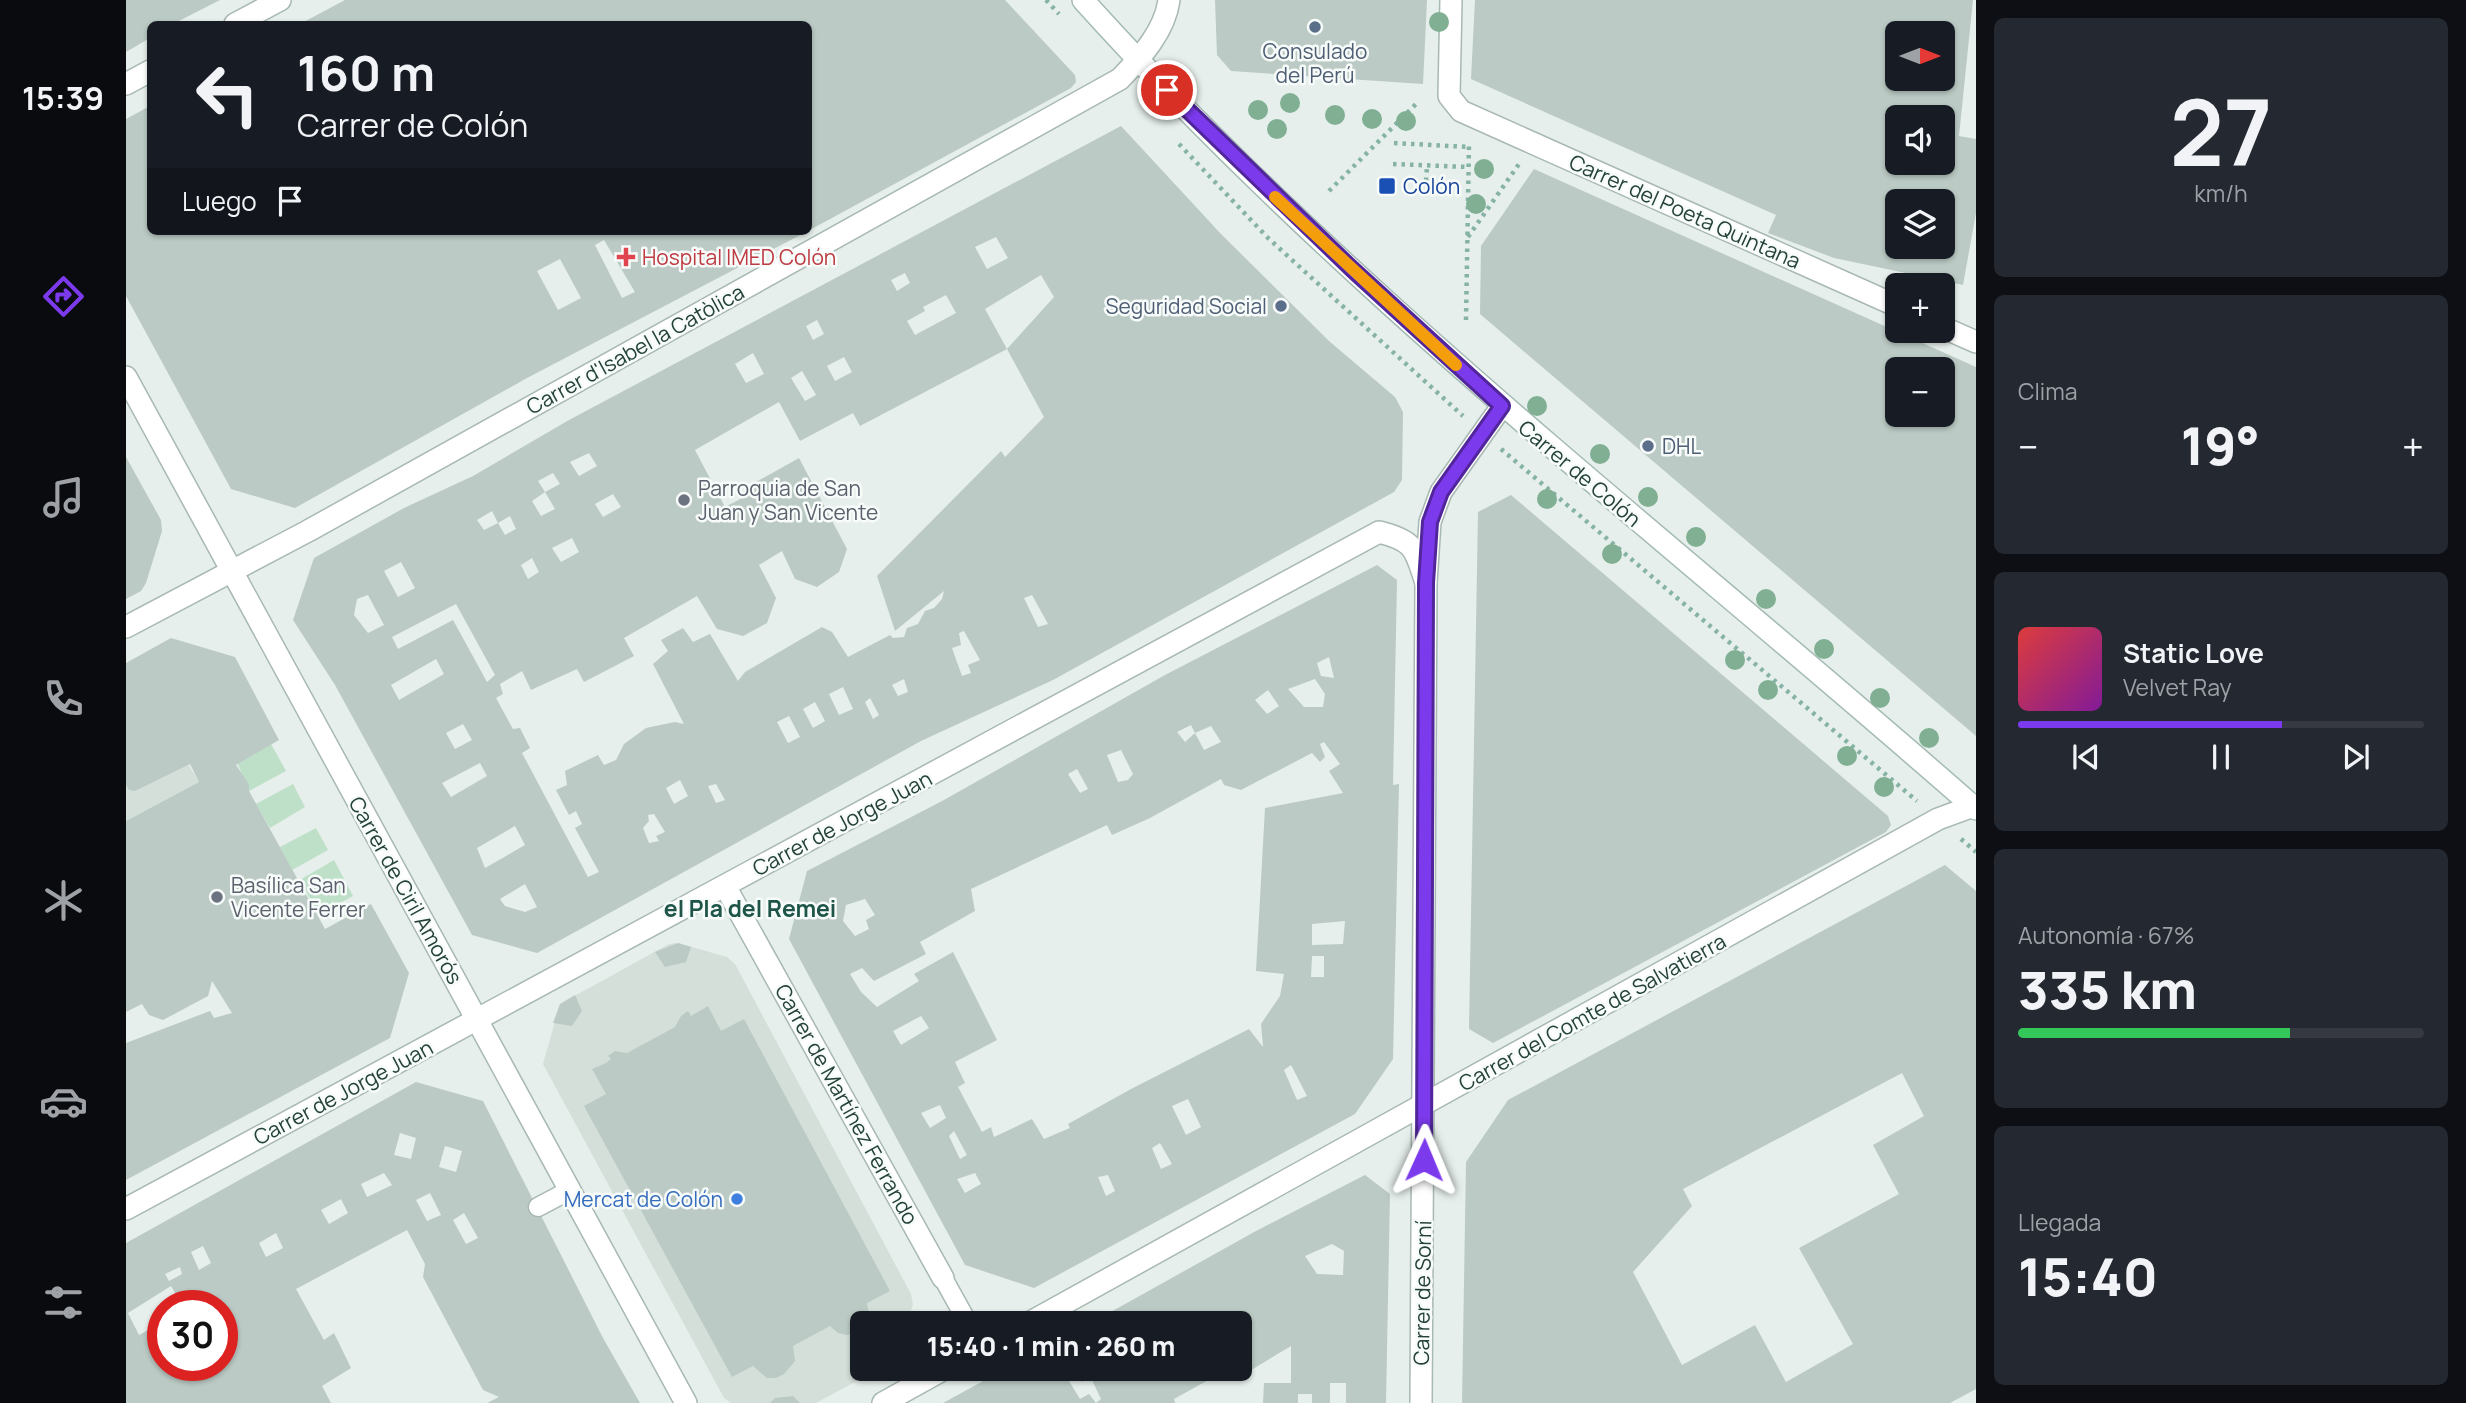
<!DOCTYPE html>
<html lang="es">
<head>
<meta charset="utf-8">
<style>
	body { margin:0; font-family:Manrope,sans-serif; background:#242831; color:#f1f3f6; height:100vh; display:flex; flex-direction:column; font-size:26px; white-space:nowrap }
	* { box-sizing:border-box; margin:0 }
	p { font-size:23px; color:#9ea1a6 }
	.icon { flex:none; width:38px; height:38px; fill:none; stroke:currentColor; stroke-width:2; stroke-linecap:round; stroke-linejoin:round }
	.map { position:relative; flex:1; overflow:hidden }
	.panel { display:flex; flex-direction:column; gap:18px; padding:18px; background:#0d0f14; width:490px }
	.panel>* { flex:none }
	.hud { position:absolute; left:21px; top:21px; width:665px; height:214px; border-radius:10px; box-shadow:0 2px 5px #0004; background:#171b24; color:#f1f3f6; overflow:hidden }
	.needle { width:46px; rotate:90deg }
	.tools { position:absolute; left:1759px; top:21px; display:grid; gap:14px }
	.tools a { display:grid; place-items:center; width:70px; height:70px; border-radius:10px; background:#171b24; box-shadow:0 2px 5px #0004; font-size:35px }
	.speed { position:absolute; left:21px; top:1290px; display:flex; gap:14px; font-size:35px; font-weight:700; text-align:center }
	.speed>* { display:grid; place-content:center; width:91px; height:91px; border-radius:50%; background:#171b24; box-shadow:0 2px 5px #0004; line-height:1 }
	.speed .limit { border:10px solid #d22; background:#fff; color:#111 }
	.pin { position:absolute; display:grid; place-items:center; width:60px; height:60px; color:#fff; margin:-30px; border:4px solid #fff; border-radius:50%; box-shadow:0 2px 7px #0007 }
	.me { position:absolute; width:77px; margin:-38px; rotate:1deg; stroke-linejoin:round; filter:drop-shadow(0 0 5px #0008) }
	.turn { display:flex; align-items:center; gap:24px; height:147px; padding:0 35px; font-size:32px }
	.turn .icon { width:91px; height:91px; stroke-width:2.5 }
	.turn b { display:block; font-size:49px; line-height:60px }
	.then { display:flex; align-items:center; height:66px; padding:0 35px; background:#0003; gap:14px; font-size:26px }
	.big { font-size:52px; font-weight:800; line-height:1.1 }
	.panel .card { flex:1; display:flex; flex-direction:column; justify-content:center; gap:10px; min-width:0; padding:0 24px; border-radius:10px; background:#242831 }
	.panel .dial { align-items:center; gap:0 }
	.dial b { font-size:91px; line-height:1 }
	.song { display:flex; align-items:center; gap:21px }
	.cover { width:84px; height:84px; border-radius:10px; background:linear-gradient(135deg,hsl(0 70% 55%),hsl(290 70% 35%)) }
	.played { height:7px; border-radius:4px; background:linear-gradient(90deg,#7c3aed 65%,#363941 65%) }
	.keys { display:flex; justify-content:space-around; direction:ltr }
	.heat { display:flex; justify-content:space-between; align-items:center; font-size:38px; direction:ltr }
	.charge { height:10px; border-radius:5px; background:linear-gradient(90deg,#34c759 67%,#363941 0) }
	.trip { position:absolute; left:724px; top:1311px; width:402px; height:70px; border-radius:10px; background:#171b24; box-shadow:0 2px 5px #0004; font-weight:800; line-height:70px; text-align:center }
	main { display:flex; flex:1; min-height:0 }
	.dock { display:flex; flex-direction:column; width:126px; justify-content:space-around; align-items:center; background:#090b0e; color:#9ea1a6 }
	.dock .icon { width:49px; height:49px }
	.dock .current { color:#7c3aed }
	.dock b { font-size:32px; color:#f1f3f6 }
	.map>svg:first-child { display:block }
	.built { fill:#d4dfda }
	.green { fill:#bfe0c8 }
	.building { fill:#bbcac4; fill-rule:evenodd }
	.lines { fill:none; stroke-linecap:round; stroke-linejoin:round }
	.service-casing { stroke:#a8b8b2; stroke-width:21 }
	.pedestrian-casing { stroke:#a8b8b2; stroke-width:24 }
	.minor-casing { stroke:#a8b8b2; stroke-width:24 }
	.secondary-casing { stroke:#a4bbb3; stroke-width:24 }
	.path { stroke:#86b3a5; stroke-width:4.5; stroke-dasharray:3.5 5; stroke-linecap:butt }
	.service { stroke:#fff; stroke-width:18 }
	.pedestrian { stroke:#fff; stroke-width:21 }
	.minor { stroke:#fff; stroke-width:21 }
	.secondary { stroke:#fff; stroke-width:21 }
	.tree { fill:#80af93 }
	.route-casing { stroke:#51269a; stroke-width:18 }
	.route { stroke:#7c3aed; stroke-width:12 }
	.slow { stroke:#f59e0b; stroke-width:12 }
	.service-dot { fill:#5c6f8a; stroke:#f7fbf9; stroke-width:2.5 }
	.transit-dot { fill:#1a4fb4; stroke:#f7fbf9; stroke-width:2.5 }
	.health-dot { fill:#e0444e; stroke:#f7fbf9; stroke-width:2.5 }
	.worship-dot { fill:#6b7280; stroke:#f7fbf9; stroke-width:2.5 }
	.shop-dot { fill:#3f7fe0; stroke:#f7fbf9; stroke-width:2.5 }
	.labels { text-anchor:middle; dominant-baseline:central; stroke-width:5; stroke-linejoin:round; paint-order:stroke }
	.service-label { font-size:21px; fill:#4e5e75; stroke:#f7fbf9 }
	.transit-label { font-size:21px; fill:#164399; stroke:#f7fbf9; text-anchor:start }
	.street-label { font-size:21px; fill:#24423a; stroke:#f7fbf9 }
	.health-label { font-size:21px; fill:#be3a42; stroke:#f7fbf9; text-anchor:start }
	.worship-label { font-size:21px; fill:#5b616d; stroke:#f7fbf9; text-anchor:start }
	.shop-label { font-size:21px; fill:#366cbe; stroke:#f7fbf9; text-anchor:end }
	.neighbourhood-label { font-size:23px; font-weight:bold; fill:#1f5548; stroke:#f7fbf9 }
</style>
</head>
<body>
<main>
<nav class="dock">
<b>15:39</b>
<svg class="icon current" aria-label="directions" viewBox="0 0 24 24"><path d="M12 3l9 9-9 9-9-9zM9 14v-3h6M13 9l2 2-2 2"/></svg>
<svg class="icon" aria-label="music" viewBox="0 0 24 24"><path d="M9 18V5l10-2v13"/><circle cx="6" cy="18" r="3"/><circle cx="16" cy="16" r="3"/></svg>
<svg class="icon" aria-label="phone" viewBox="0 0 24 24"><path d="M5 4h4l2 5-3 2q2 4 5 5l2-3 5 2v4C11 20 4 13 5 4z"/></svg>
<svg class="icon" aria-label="climate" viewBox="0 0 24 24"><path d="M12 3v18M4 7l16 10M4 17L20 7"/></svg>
<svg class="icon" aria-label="car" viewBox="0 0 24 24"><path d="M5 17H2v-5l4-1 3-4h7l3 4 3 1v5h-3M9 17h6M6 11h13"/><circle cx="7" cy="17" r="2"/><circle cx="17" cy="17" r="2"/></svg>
<svg class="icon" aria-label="filters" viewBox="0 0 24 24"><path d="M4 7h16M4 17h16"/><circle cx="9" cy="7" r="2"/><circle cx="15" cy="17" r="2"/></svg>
</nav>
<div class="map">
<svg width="1850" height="1403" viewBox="0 0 1850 1403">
	<rect width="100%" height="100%" fill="#e6efeb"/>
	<!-- built -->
	<g class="built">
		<polygon points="0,663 73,782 0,821"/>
		<polygon points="552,943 601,957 609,964 785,1294 787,1304 781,1323 737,1323 737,1368 753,1369 690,1403 605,1403 598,1398 417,1064 434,1004 543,944"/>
	</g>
	<!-- green -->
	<g class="green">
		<polygon points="145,744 160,771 123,791 111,762"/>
		<polygon points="167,784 179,807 144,828 130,804"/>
		<polygon points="190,828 202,850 166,870 154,847"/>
		<polygon points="208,860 227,896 192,915 177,885 172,881"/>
	</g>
	<!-- building -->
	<g class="building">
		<polygon points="0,0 94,0 47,24 24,24 24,38 0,52"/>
		<polygon points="219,0 879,0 949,75 950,82 945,88 682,231 682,24 174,24"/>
		<polygon points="1089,0 1301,0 1297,84 1105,71 1091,55"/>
		<path d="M1349 0H1847L1833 136 1850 139V213L1837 285 1708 258 1642 233 1650 215 1345 79ZM1771 33H1816V79H1771ZM1771 117H1816V163H1771ZM1771 201H1816V247H1771Z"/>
		<path d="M24 106V231H682L401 378 169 508 105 489 0 296V119ZM478 240 509 292 496 298 469 245ZM434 259 455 298 432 310 411 271Z"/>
		<path d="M995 126 1095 234 1203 341 1269 397 1277 412 1276 480 1268 492 927 680 795 741 411 953 346 935 209 685 167 620 188 558 278 508 347 476 443 420ZM870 237 882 258 861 269 849 247ZM779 273 784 283 771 291 765 280ZM915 275 928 297 881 349 918 417 879 457 875 451 751 576 769 631 818 591 816 599 808 608 799 611 792 624 781 628 778 637 767 638 764 635 722 657 706 632 696 627 619 672 612 681 584 634 567 642 557 628 535 640 542 651 527 664 558 724 549 722 520 728 498 744 490 760 478 765 472 755 439 771 441 785 430 790 443 815 450 811 456 824 449 828 473 872 462 877 396 753 404 748 394 728 387 729 370 698 377 694 374 684 396 671 405 690 451 669 458 682 508 656 498 638 571 596 591 629 617 636 641 623 650 598 633 565 656 551 669 579 691 587 713 572 721 549 673 458 621 487 624 494 599 507 569 450 653 402 674 441 727 413 734 426 881 349 859 309ZM820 295 830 313 789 335 781 321 799 311 797 307ZM691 320 698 334 687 340 680 326ZM627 353 638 374 620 383 609 364ZM718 357 726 372 709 381 701 366ZM676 371 690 395 679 401 665 378ZM463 453 471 466 453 476 444 462ZM427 473 434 484 419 492 429 509 415 516 406 501 419 492 412 481ZM487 494 495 507 477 517 469 504ZM366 511 372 523 384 516 390 529 379 535 372 523 358 530 351 520ZM446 538 453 552 435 562 426 548ZM406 558 413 572 402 579 395 565ZM275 562 289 588 272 597 258 571ZM242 595 258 625 242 633 228 615 231 599ZM906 595 922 624 912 627 898 598ZM330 604 369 675 361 682 327 620 272 649 266 637ZM838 631 854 660 842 665 845 673 836 676 826 648 835 645 833 633ZM310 659 318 674 273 700 265 685ZM778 679 782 692 772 696 766 685ZM717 687 727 709 713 715 703 694ZM744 698 753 715 747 719 739 702ZM689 702 699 721 687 728 677 709ZM663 716 674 737 662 743 651 722ZM337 724 346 740 329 749 320 733ZM354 763 361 776 325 797 316 783ZM554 780 562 796 548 804 540 788ZM590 784 599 800 590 803 582 786ZM528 814 539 832 530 836 533 841 523 843 517 828 523 821 522 815ZM389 826 399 845 359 868 351 848ZM399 884 411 907 399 912 379 906 374 899Z"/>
		<path d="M1408 169 1850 367V736L1354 314 1355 246ZM1771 369H1816V415H1771Z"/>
		<polygon points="0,457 35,520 36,531 20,583 15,591 0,599"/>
		<polygon points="1385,495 1762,816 1765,825 1760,832 1367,1043 1343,1029 1352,512"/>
		<path d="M1251 565 1271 580 1267 785 1273 784 1267 1059 1229 1114 908 1288 839 1265 663 939 681 871 818 800 1039 675ZM1203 657 1208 678 1195 676 1191 663ZM1189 679 1199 694 1197 707H1178L1162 689ZM1142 690 1153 706 1141 714 1129 700ZM1065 725 1069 733 1085 726 1095 742 1078 750 1069 733 1059 742 1051 732ZM1198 742 1214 764 1203 771 1217 793 1139 808 1130 971 1158 974 1154 996 1135 1024 1137 1047 1123 1029 1005 1089 942 1124 944 1128 918 1139 906 1119 868 1137 865 1127 856 1132 832 1087 839 1083 829 1062 871 1040 827 952 788 974 793 981 751 1007 735 992 724 974 736 968 748 981 800 954 794 942 849 911 845 889 981 825 986 835 1024 818 1095 779 1098 785 1115 790 1186 753 1194 762 1199 757 1194 744ZM995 750 1007 774 1002 780 992 782 981 755ZM951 769 962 789 954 793 942 774ZM739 899 749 915 740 920 743 929 729 936 717 921 720 905ZM1219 921 1217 944 1186 945V924ZM1186 956H1198V977H1185ZM795 1016 803 1028 775 1045 767 1031ZM1165 1065 1181 1096 1171 1100 1158 1070ZM1062 1099 1075 1127 1060 1135 1046 1106ZM814 1105 820 1118 804 1128 795 1113ZM828 1131 841 1155 834 1159 823 1136ZM1034 1143 1046 1164 1035 1169 1026 1148ZM849 1173 855 1184 839 1193 831 1179ZM982 1175 989 1191 980 1196 972 1177Z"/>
		<polygon points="45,638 109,657 153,740 110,765 123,784 123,791 199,929 245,904 283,973 264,1038 0,1180 0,1043 84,1011 88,1018 106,1013 86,981 82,996 37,1020 23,1015 16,1004 0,1012 0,821 73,782 64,764 9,791 3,790 0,785 0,663"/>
		<path d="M1819 865 1850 891V1389L1824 1403H1336L1340 1162 1382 1100ZM1776 1073 1798 1116 1747 1145 1773 1194 1673 1248 1727 1344 1660 1382 1629 1325 1556 1365 1507 1272 1566 1206 1557 1189Z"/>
		<polygon points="552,943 565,947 560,962 539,967 529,952"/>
		<polygon points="449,995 456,1011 446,1026 427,1023 434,1004"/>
		<polygon points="582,1006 595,1031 618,1019 764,1291 741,1303 744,1318 742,1323 737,1323 734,1332 721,1335 712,1333 704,1326 667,1346 669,1361 658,1374 650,1378 641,1378 627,1366 606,1377 458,1106 480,1094 466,1069 480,1063 485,1059 482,1056 489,1051 501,1053 549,1027 555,1016 562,1011 565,1016"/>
		<path d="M290 1082 357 1101 477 1338 514 1403H361L373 1397 357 1390 297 1277 299 1264 281 1230 170 1289 198 1340 208 1333 225 1368 196 1386 205 1403H0V1243ZM274 1133 290 1138 285 1159 268 1155ZM319 1146 336 1151 330 1172 313 1167ZM258 1173 266 1185 241 1197 235 1184ZM304 1193 315 1215 301 1221 290 1200ZM215 1199 222 1213 203 1224 195 1210ZM338 1213 352 1238 340 1244 327 1220ZM150 1233 157 1248 140 1257 133 1243ZM77 1246 85 1263 73 1270 65 1252ZM54 1267 56 1274 43 1281 39 1274ZM45 1286 57 1306H96V1365H37V1322L13 1335 2 1313Z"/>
		<path d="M1239 1175 1264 1194 1260 1403H1220V1383H1204V1403H1186V1394H1172V1403H1137L1138 1383H1165V1346L1120 1373 1115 1363V1323H965L1130 1231ZM1206 1244 1218 1251 1217 1275 1191 1274 1179 1256Z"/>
		<path d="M881 1368H1104L1048 1399 1049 1403H817ZM952 1375 956 1382 964 1376 975 1399 970 1403 963 1394 954 1399 943 1381Z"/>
		<polygon points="667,1396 674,1403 644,1403 649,1398"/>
	</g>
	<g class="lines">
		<!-- service casing -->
		<g class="service-casing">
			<g id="service">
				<polyline points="412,1207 444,1190"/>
				<polyline points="817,1278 842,1323"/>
			</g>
		</g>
		<!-- pedestrian casing -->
		<g class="pedestrian-casing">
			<polyline id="pedestrian" points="599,886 817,1278"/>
		</g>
		<!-- minor casing -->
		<g class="minor-casing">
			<g id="minor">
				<polyline points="1325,0 1323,96 1335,111 1771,306"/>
				<polyline points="109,24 154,0"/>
				<polyline points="0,84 24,71"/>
				<polyline points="1816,327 1850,342"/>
				<polyline points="0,377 560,1403"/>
				<path d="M0 627 182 531 994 79C1015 57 1039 31 1043 0"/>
				<path d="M0 1209 1253 532C1290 541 1289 550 1300 583"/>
				<polyline points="903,1323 1812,819 1850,805"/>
				<polyline points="757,1403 820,1368"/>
				<polyline points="1295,1403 1300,583 1304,522 1315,492 1376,406"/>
			</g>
		</g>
		<!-- secondary casing -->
		<g class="secondary-casing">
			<path id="secondary" d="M957 0C1227 300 1548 543 1850 809"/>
		</g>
		<!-- path -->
		<g class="path">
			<polyline points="920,0 933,14"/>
			<polyline points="1268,143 1343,147"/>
			<polyline points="1053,144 1142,238 1337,416"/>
			<polyline points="1267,164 1342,167"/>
			<polyline points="1300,181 1301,166"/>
			<polyline points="1203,191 1293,101"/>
			<polyline points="1342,237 1393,164"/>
			<polyline points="1340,320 1343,143"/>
			<polyline points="1375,449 1791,801"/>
			<polyline points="1835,839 1850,852"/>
		</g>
		<!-- service -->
		<use href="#service" class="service"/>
		<!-- pedestrian -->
		<use href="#pedestrian" class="pedestrian"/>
		<!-- minor -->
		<use href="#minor" class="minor"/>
		<!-- secondary -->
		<use href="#secondary" class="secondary"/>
	</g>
	<!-- trees -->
	<g class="tree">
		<circle cx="1313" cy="22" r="10"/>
		<circle cx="1164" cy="103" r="10"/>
		<circle cx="1132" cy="110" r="10"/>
		<circle cx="1209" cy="115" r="10"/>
		<circle cx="1246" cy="119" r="10"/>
		<circle cx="1280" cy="121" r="10"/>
		<circle cx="1151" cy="129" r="10"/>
		<circle cx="1358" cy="169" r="10"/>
		<circle cx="1350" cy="204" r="10"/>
		<circle cx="1411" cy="406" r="10"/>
		<circle cx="1474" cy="454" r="10"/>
		<circle cx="1522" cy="497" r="10"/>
		<circle cx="1421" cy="499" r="10"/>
		<circle cx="1570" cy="537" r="10"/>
		<circle cx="1486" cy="554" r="10"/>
		<circle cx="1640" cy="599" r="10"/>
		<circle cx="1698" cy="649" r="10"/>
		<circle cx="1609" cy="660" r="10"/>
		<circle cx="1642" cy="690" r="10"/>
		<circle cx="1754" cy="698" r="10"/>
		<circle cx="1803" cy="738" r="10"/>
		<circle cx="1721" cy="756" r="10"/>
		<circle cx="1758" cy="787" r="10"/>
	</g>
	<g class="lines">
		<!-- route casing -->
		<g class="route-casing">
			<polyline id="route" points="1041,90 1226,269 1376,406 1315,492 1304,522 1300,583 1298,1160"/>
		</g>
		<!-- route -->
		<use href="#route" class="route"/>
		<!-- slow -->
		<polyline class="slow" points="1149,197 1330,365"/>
	</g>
	<!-- markers -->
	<g class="service-dot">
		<circle cx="1189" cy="27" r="7"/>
		<circle cx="1155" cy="306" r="7"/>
		<circle cx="1522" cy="446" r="7"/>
	</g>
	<rect class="transit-dot" x="1252" y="177" width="18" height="18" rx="3.5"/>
	<path class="health-dot" d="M496.5 246.5h7v7h7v7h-7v7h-7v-7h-7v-7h7z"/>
	<g class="worship-dot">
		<circle cx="558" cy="500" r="7"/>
		<circle cx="91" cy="897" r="7"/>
	</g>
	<circle class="shop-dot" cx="611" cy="1199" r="7"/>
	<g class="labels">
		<!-- service labels -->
		<g class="service-label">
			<text x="1189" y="51">Consulado<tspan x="1189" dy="24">del Perú</tspan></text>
			<text x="1141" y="306" text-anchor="end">Seguridad Social</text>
			<text x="1536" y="446" text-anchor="start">DHL</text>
		</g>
		<!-- transit labels -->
		<g class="transit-label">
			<text x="1277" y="186">Colón</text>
		</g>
		<!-- street labels -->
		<g class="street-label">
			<text transform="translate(1559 211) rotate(24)">Carrer del Poeta Quintana</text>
			<text transform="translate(509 349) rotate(-29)">Carrer d'Isabel la Catòlica</text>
			<text transform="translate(1454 473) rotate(40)">Carrer de Colón</text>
			<text transform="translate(716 823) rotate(-28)">Carrer de Jorge Juan</text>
			<text transform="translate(280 890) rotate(61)">Carrer de Ciril Amorós</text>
			<text transform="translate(1466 1012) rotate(-29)">Carrer del Comte de Salvatierra</text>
			<text transform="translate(217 1092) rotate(-28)">Carrer de Jorge Juan</text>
			<text transform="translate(721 1104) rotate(61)">Carrer de Martínez Ferrando</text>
			<text transform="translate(1296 1293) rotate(-89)">Carrer de Sorní</text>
		</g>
		<!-- health labels -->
		<g class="health-label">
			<text x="516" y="257">Hospital IMED Colón</text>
		</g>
		<!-- worship labels -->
		<g class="worship-label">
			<text x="572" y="488">Parroquia de San<tspan x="572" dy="24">Juan y San Vicente</tspan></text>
			<text x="105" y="885">Basílica San<tspan x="105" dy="24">Vicente Ferrer</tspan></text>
		</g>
		<!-- shop labels -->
		<g class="shop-label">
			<text x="597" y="1199">Mercat de Colón</text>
		</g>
		<!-- neighbourhood labels -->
		<g class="neighbourhood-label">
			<text x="624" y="908">el Pla del Remei</text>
		</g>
	</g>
</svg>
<div class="tools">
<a><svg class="needle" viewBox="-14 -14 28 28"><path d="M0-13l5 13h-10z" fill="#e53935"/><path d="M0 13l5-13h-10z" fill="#9ea1a6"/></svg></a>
<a><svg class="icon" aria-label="sound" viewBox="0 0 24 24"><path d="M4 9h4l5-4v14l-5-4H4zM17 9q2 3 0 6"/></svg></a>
<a><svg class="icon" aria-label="layers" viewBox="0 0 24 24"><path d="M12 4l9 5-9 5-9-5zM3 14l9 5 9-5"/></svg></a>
<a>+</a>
<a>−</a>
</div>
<div class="speed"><div class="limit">30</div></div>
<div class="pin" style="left:1041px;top:90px;background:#d93025"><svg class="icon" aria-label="arrive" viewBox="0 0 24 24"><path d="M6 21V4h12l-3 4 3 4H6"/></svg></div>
<svg class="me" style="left:1298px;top:1160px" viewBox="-20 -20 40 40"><path d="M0-17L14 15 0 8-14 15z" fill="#7c3aed" stroke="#fff" stroke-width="4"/></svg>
<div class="trip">15:40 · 1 min · 260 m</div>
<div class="hud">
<div class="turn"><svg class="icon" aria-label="left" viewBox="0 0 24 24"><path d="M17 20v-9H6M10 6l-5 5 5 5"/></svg><div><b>160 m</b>Carrer de Colón</div></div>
<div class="then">Luego<svg class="icon" aria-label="arrive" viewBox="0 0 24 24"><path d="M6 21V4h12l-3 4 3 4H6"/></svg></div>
</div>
</div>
<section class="panel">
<div class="card dial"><b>27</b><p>km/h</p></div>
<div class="card"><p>Clima</p>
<div class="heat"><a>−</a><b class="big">19°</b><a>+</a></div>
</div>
<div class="card">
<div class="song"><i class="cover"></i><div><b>Static Love</b><p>Velvet Ray</p></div></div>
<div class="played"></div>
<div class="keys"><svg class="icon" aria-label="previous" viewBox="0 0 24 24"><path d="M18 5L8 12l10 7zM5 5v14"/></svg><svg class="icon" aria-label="pause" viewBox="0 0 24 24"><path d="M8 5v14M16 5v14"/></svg><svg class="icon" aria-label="next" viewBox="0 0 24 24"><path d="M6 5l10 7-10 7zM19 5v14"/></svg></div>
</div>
<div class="card"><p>Autonomía · 67%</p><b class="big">335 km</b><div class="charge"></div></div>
<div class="card"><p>Llegada</p><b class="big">15:40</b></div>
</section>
</main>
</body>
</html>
